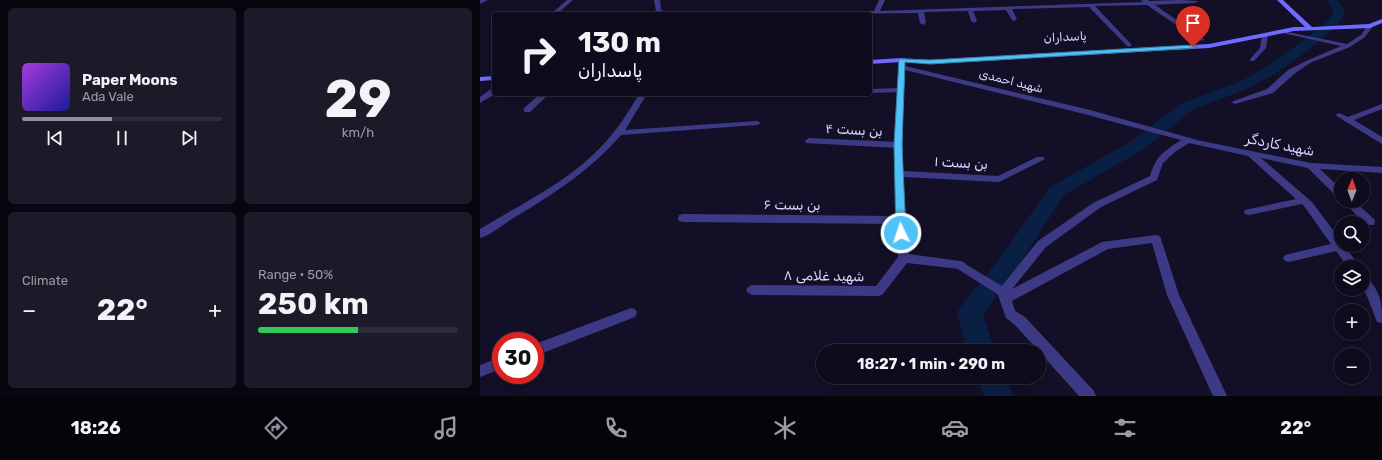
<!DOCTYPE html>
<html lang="en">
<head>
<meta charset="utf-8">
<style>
	body { margin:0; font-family:Rubik,Cairo,sans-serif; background:#1c1929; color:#f1f3f6; height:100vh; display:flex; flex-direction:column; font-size:15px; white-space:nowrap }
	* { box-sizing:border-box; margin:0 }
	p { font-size:13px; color:#9b9ba3 }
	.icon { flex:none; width:22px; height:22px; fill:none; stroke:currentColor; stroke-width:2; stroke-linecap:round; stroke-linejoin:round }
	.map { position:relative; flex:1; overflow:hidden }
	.panel { display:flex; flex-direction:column; gap:8px; padding:8px; background:#08060f; width:480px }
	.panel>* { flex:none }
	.hud { position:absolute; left:12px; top:12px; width:380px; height:84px; border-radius:4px; box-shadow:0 2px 10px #0003,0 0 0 1px #2e2b3b; background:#0e0b1c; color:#f1f3f6; overflow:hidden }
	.needle { width:26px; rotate:1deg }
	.buttons { position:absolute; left:854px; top:172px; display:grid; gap:8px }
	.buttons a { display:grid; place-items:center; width:36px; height:36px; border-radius:50%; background:#0e0b1c; box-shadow:0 2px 10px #0003,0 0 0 1px #2e2b3b; font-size:20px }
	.speed { position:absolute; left:12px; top:332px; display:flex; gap:8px; font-size:20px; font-weight:700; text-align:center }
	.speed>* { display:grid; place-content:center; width:52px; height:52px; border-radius:50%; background:#0e0b1c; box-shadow:0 2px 10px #0003,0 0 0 1px #2e2b3b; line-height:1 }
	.speed .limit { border:6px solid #d22; background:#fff; color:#111 }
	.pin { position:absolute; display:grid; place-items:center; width:34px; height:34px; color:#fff; margin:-41px -17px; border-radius:50% 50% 50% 0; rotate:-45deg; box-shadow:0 0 4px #0007 }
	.pin .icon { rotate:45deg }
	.me { position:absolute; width:44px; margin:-22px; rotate:356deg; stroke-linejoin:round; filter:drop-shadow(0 0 3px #0008) }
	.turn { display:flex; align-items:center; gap:14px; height:84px; padding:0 20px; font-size:18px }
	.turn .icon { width:52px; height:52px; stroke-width:2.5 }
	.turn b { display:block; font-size:28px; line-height:34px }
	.big { font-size:30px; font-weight:700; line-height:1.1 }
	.panel .card { flex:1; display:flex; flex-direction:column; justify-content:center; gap:6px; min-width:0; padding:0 14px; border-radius:6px; background:#1c1929 }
	.panel .dial { align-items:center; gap:0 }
	.dial b { font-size:52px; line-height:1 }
	.song { display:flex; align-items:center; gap:12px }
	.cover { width:48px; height:48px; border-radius:6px; background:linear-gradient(135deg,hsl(280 70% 55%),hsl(240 70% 35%)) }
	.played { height:4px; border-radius:2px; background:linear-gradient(90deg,#8c9099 45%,#2e2b3b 45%) }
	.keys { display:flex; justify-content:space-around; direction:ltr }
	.heat { display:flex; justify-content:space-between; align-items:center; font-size:22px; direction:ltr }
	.charge { height:6px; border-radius:3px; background:linear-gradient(90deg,#34c759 50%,#2e2b3b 0) }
	.panel .tiles { flex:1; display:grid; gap:8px; grid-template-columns:repeat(2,1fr) }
	.trip { position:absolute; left:336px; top:344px; width:230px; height:40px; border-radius:20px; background:#0e0b1c; box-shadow:0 2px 10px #0003,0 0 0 1px #2e2b3b; font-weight:700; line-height:40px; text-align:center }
	.menu { display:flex; height:64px; justify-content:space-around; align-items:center; background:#06040b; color:#9b9ba3 }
	.menu .icon { width:28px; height:28px }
	.menu .selected { color:#8c9099 }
	.menu b { font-size:18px; color:#f1f3f6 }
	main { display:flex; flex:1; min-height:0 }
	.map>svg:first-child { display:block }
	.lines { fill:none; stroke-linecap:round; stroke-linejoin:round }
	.canal { fill:#0a1f44; fill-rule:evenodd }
	.lane { fill:#3d3a85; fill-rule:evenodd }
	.street { fill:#3d3a85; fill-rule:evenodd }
	.secondary { fill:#6f6bff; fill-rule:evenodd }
	.route { fill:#4fc3f7; stroke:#337fa1 }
	.labels { text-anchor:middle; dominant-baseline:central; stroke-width:4; stroke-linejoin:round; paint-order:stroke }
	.far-street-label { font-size:12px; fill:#d9d4ff; stroke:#130f26 }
	.street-label { font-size:14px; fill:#d9d4ff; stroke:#130f26 }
</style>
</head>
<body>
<main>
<section class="panel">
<div class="tiles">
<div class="card">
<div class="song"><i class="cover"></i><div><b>Paper Moons</b><p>Ada Vale</p></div></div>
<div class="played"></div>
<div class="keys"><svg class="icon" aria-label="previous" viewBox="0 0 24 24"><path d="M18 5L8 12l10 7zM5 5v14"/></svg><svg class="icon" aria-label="pause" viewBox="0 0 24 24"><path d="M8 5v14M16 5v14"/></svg><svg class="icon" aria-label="next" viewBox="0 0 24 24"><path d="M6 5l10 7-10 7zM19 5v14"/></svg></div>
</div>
<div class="card dial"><b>29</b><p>km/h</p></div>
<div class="card"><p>Climate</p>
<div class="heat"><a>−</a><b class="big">22°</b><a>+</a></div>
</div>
<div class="card"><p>Range · 50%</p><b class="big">250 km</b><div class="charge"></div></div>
</div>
</section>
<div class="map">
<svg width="902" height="396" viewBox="0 0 902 396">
	<rect width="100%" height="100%" fill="#130f26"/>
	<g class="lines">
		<!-- canal -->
		<g class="canal">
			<polygon points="846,0 857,0 863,7 865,14 857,26 826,52 796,73 769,88 712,110 664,149 584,195 533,274 503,315 515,351 487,351 477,313 481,306 517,262 570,187 652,141 700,104 759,82 786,67 816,46 849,20 853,14 852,8"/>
			<polygon points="497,377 525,377 534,396 504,396"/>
		</g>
		<!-- lane -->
		<g class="lane">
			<polygon points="700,0 718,1 715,3 667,5 664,3 667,1"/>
			<polygon points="420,88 423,88 423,92 390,93 390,89"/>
			<polygon points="902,104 902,109 874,120 902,137 902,144 855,115 859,113 868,117"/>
			<polygon points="329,138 418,142 422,145 418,148 326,143 325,141"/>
			<polygon points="480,261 527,289 529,292 527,295 523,297 519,295 476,268 474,265 476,262"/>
		</g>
		<!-- street -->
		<g class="street">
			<polygon points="0,0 8,0 0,4"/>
			<polygon points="87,0 93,0 77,14 71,14"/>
			<polygon points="174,0 180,0 181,10 196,14 176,12"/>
			<polygon points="399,0 405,0 400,11 663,2 661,0 668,0 725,40 720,41 667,5 615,6 651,44 652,45 649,47 647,46 609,7 532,9 537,19 534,21 532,20 526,10 493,11 497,21 494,23 491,21 488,11 444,12 446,23 443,25 440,23 438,13 345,14 348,12 394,11"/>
			<polygon points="890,24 893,26 885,37 870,47 830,63 814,74 793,93 755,104 751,102 787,89 808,70 826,61 861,46 798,32 798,30 867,44 881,35 888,25"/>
			<polygon points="785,33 788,35 786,48 774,61 770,61 770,59 780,48 782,35"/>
			<path d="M421 58 424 60 425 66 610 110 717 140 831 163 902 167V173L840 169 861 189V198L857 197 828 168 781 158 832 202 861 241V245H864L880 267H868L856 251 809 262 805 261 803 258 805 255 851 244 824 206 822 204 769 215 765 214 764 212 765 210 816 199 768 156 709 143 695 152 683 163 677 180 621 207 566 247 532 289 622 242 676 235 680 236 699 295 747 396H733L687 295 672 243 628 249 532 301 535 311 545 317 614 391 616 396H599L535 325 526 318 517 292 558 241 613 203 670 176C676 156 683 152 701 140L604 114 425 70 423 115V171L518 176 557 157H563L565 159 519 182 423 177 429 254 480 261 484 262 486 265 484 268 480 269 427 263 403 294 399 296 272 295 268 293 266 290 268 287 272 285 396 286 418 257 416 224 203 222 199 221 198 218 199 215 203 214 415 216 414 139 419 67 418 60Z"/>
			<polygon points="11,89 14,89 15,94 0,103 0,97"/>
			<polygon points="60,94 69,94 50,112 44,112 44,108"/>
			<path d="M159 94H167L145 130 277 121 281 123 277 125 141 135C110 171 72 195 32 219 22 225 11 235 0 238V229C41 204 88 182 122 146 137 130 148 113 159 94Z"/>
			<polygon points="863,201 874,201 894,219 895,222 894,225 886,225"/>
			<path d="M883 274C888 276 889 279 892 283 902 298 902 306 902 323L897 322 887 296 883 289Z"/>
			<polygon points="151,308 155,309 157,313 155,317 55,356 55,344"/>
			<polygon points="21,357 21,369 0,377 0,365"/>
		</g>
		<!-- secondary -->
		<g class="secondary">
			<polygon points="797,0 803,0 832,27 889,24 902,19 902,23 890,28 814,31 729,48 450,64 421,62 390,64 390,60 421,58 450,60 729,44 814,27 825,27"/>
			<polygon points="14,76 14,80 0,81 0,77"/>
		</g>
	</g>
	<!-- route -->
	<polygon class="route" points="713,45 715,45 715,48 450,64 425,62 422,145 426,233 425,235 418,235 416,233 414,145 419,59 450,60"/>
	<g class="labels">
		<!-- far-street labels -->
		<g class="far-street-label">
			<text transform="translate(585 37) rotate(-3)">پاسداران</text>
			<text transform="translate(531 81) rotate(14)">شهید احمدی</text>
		</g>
		<!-- street labels -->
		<g class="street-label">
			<text transform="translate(374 130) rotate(3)">بن بست ۴</text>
			<text transform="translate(800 145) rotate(11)">شهید کاردگر</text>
			<text transform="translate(481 163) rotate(3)">بن بست ۱</text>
			<text transform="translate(312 205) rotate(1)">بن بست ۶</text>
			<text transform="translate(344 276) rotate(1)">۸ شهید غلامی</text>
		</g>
	</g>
</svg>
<div class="buttons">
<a><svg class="needle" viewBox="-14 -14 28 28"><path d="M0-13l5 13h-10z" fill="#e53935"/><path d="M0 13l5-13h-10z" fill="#9b9ba3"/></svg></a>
<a><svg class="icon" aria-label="search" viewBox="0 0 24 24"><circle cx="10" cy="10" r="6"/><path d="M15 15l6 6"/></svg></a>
<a><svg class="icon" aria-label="layers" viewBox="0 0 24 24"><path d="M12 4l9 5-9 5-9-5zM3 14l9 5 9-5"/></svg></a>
<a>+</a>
<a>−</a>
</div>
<div class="speed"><div class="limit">30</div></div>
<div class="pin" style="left:713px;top:47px;background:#d93025"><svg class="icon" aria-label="arrive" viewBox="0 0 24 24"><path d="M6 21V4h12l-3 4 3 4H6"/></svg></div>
<svg class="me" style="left:421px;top:233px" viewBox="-20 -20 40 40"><circle r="17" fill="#4fc3f7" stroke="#fff" stroke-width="3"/><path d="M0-11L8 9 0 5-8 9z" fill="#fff"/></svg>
<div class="trip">18:27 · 1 min · 290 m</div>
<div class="hud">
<div class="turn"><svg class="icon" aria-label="right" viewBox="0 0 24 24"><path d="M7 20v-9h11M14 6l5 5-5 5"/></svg><div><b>130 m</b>پاسداران</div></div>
</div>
</div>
</main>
<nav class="menu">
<b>18:26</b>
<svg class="icon selected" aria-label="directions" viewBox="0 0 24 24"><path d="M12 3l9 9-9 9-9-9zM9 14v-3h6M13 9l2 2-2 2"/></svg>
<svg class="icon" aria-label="music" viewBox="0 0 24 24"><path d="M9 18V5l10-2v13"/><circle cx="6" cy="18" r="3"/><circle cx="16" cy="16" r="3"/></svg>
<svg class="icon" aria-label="phone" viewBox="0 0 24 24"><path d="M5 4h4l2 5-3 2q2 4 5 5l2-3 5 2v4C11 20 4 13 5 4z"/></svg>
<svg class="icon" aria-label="climate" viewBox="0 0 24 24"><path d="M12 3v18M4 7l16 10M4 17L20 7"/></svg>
<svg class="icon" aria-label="car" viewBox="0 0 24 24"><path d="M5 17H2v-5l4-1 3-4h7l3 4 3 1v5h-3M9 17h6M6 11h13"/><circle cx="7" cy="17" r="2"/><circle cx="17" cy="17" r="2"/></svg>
<svg class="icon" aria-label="filters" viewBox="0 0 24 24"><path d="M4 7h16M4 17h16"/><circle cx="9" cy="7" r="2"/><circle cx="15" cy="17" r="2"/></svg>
<b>22°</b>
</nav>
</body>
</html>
